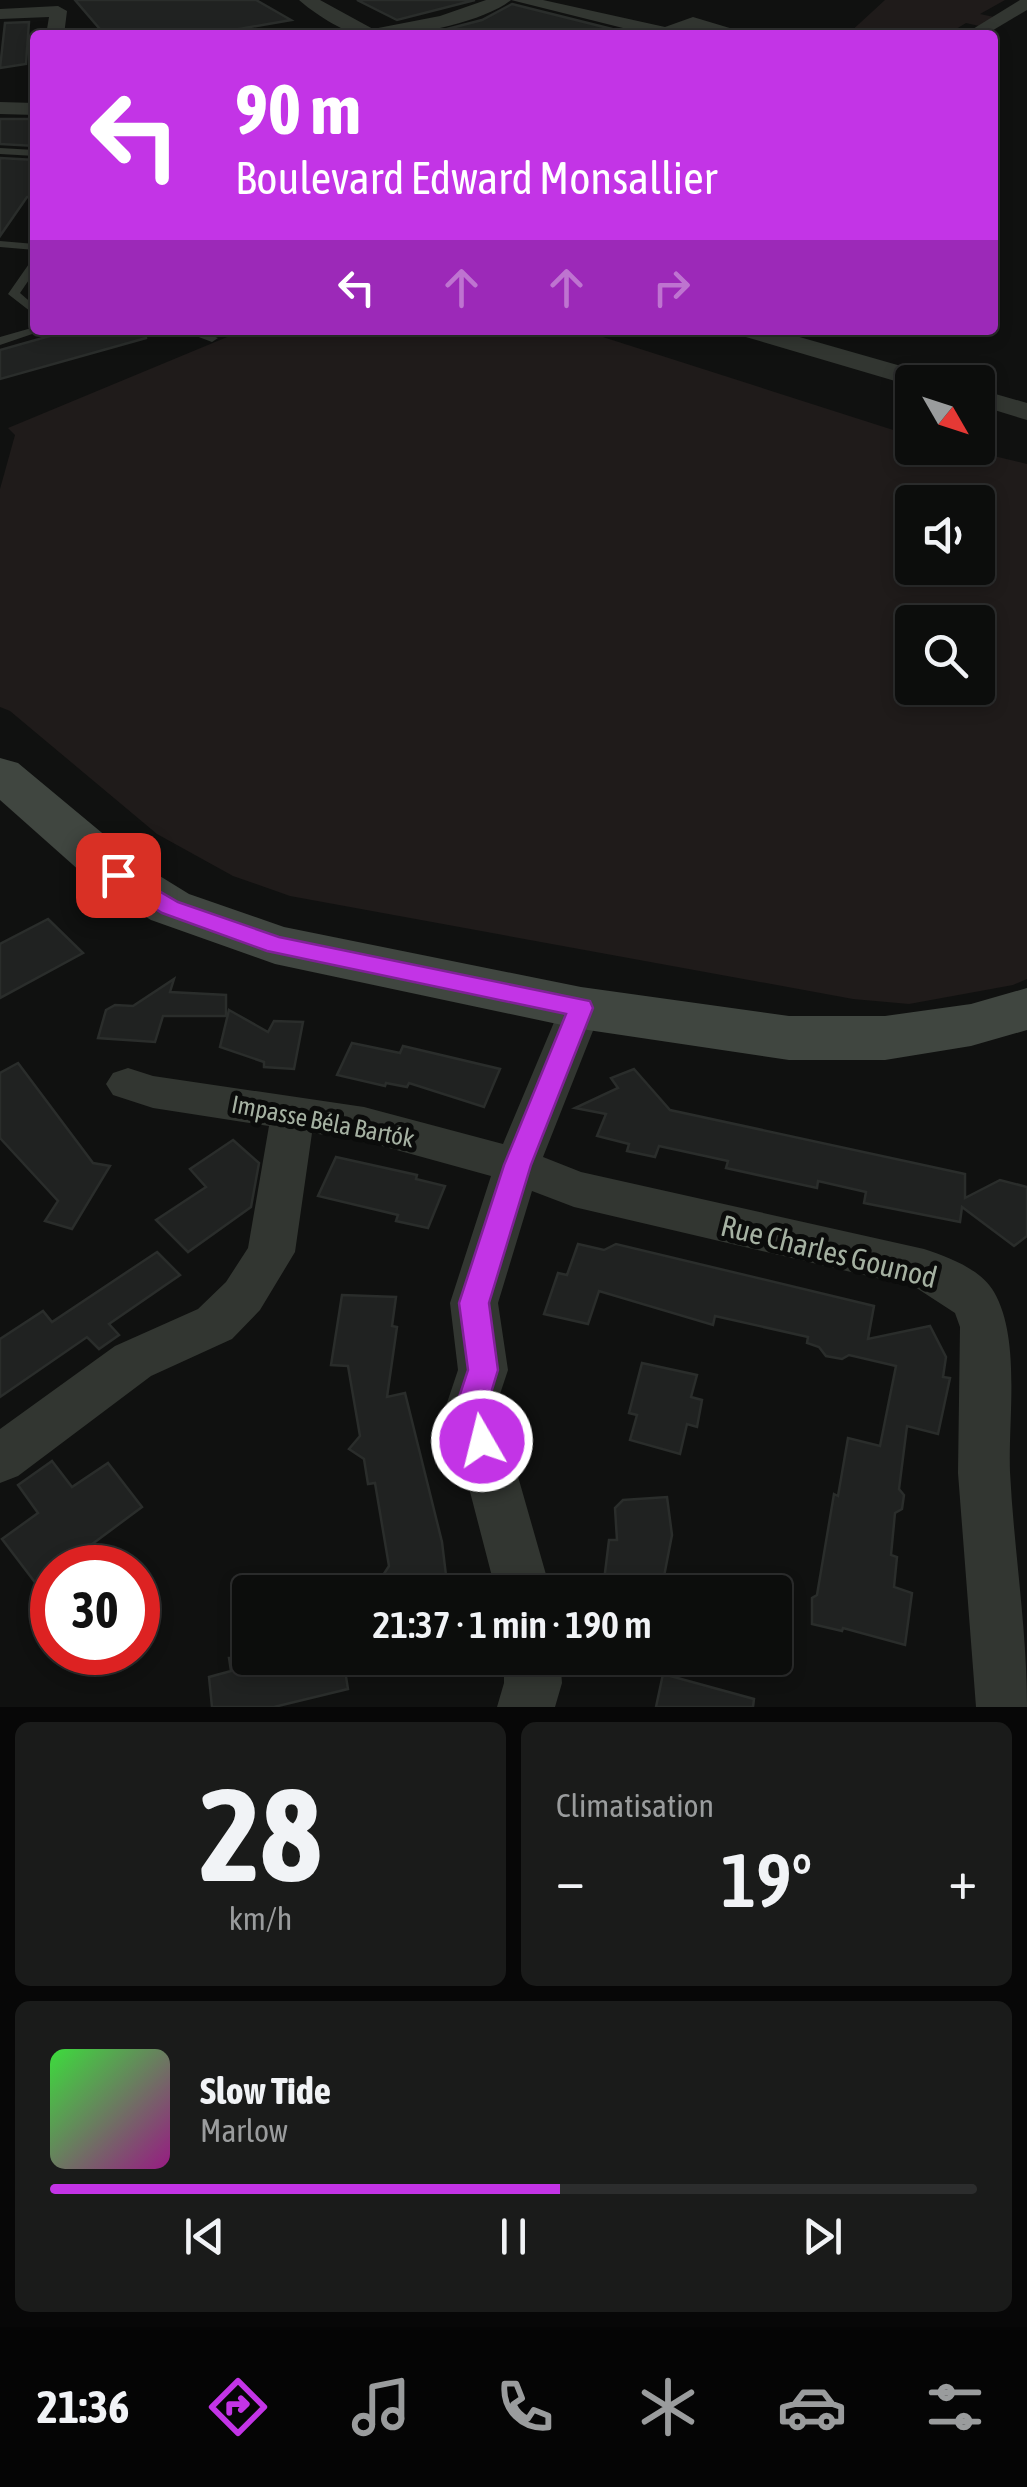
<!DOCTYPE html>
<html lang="fr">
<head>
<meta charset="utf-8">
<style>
	body { margin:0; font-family:"Asap Condensed",sans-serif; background:#1a1b1a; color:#f1f3f6; height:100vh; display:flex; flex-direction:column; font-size:38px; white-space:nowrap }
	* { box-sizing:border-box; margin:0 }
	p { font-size:32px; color:#9a9c9d }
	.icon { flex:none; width:55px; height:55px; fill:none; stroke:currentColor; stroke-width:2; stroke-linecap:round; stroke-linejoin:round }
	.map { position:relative; height:1707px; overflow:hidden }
	.panel { display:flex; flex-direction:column; gap:15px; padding:15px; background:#070707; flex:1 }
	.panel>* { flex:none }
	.guide { position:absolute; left:30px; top:30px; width:968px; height:305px; border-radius:10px; box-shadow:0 5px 15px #0003,0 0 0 2px #2c2d2d; background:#c334e6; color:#fff; overflow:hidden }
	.needle { width:65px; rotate:129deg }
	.tools { position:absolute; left:895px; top:365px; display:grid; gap:20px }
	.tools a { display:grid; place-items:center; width:100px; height:100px; border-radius:10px; background:#0c0d0c; box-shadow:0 5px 15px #0003,0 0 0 2px #2c2d2d; font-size:50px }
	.speed { position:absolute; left:30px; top:1545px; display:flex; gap:20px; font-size:50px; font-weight:700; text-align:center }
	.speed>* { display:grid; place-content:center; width:130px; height:130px; border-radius:50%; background:#0c0d0c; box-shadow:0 5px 15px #0003,0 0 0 2px #2c2d2d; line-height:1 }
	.speed .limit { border:15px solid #d22; background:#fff; color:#111 }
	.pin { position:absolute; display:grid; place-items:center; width:85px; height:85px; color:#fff; margin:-42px; border-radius:20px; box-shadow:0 5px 15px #0006 }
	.me { position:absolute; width:110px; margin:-55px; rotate:352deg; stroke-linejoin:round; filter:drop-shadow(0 0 8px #0008) }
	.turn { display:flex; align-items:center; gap:35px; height:210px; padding:0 40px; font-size:45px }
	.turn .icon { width:130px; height:130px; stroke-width:2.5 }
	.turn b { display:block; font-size:70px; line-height:85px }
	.lanes { display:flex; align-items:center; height:95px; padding:0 40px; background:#0003; justify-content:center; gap:50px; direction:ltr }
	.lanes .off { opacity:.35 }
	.big { font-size:75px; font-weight:600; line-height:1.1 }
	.panel .widget { flex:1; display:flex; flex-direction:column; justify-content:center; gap:15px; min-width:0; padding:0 35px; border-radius:15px; background:#1a1b1a }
	.panel .dial { align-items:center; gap:0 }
	.dial b { font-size:130px; line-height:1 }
	.song { display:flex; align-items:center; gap:30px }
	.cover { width:120px; height:120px; border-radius:15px; background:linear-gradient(135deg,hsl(120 70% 55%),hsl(310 70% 35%)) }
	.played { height:10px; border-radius:5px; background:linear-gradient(90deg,#c334e6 55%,#2c2d2d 55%) }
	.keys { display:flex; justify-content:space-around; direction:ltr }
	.heat { display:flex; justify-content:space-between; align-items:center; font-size:55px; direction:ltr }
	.panel .tiles { flex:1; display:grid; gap:15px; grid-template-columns:1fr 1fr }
	.widget:last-child { grid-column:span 2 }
	.trip { position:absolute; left:232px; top:1575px; width:560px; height:100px; border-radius:10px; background:#0c0d0c; box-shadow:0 5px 15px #0003,0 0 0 2px #2c2d2d; font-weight:600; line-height:100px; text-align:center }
	.menu { display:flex; height:160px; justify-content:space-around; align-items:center; background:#050505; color:#9a9c9d }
	.menu .icon { width:70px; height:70px }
	.menu .on { color:#c334e6 }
	.menu b { font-size:45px; color:#f1f3f6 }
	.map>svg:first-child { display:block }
	.green { fill:#1f1b1a; fill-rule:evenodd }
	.building { fill:#202221; stroke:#2a2d2b; stroke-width:2.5 }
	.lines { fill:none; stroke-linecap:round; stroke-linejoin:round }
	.lane { fill:#323631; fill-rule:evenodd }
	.street { fill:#323631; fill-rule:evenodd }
	.secondary { fill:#404640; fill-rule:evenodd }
	.route { fill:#c334e6; stroke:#7f2296; stroke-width:2.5 }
	.labels { text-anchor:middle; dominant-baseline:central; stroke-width:10; stroke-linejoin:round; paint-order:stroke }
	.street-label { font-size:25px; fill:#a5b1a2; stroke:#0b0c0b }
	.near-street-label { font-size:30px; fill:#a5b1a2; stroke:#0b0c0b }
</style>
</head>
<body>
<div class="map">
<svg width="1027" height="1707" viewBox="0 0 1027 1707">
	<rect width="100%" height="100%" fill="#101110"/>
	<!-- green -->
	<g class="green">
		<polygon points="885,0 1005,0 980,14 994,17 979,26 966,23 946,35 847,35"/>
		<path d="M244 330H581L912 436V448H960L1027 464V979L1013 985 909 1004 853 999 290 896 233 876 157 834 10 711 0 707V489L15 435 8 428ZM978 502V568H912V502ZM978 622V688H912V622Z"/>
	</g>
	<!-- building -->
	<g class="building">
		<polygon points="75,0 256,0 291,20 205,35 105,35"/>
		<polygon points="357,0 475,0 397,20"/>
		<polygon points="512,4 636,35 424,35 482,20"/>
		<polygon points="29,22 26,64 0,68 5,23"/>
		<polygon points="0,119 35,119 35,146 0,144"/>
		<polygon points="0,158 35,160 35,197 27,197 0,236"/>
		<polygon points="71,330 145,330 146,338 0,379 0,350"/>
		<polygon points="48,919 83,953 0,998 0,944"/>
		<polygon points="174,979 170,992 226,995 226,1016 163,1016 155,1042 98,1038 106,1010 115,1005 133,1006"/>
		<polygon points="229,1010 268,1032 274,1021 303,1022 294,1069 264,1067 264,1062 220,1047"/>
		<polygon points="352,1043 400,1053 403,1046 500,1069 484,1107 409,1083 407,1087 386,1083 385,1086 337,1075"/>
		<polygon points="18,1063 93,1163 110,1166 72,1229 45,1221 58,1201 0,1138 0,1073"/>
		<polygon points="634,1069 670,1110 965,1174 965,1198 1000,1180 1027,1187 1027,1236 1014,1246 962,1207 960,1222 864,1203 866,1192 818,1181 817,1188 726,1168 728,1161 659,1146 655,1157 627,1151 629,1144 597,1136 606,1114 575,1108 618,1088 611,1078"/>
		<polygon points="233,1140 259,1163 251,1207 188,1252 156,1220 206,1187 190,1169"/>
		<polygon points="336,1157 417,1175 416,1179 445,1186 428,1228 396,1221 398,1215 318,1196"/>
		<polygon points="578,1244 604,1250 616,1244 874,1306 868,1339 930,1326 946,1357 943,1377 950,1378 938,1434 907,1426 899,1489 904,1495 902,1509 895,1513 891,1555 897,1557 894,1587 912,1593 905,1645 843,1628 842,1631 812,1624 812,1598 817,1595 834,1494 838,1496 848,1438 880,1446 896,1366 849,1355 842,1359 826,1356 819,1347 807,1343 808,1337 715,1316 713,1325 599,1291 588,1324 544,1314 558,1273 567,1275"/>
		<polygon points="157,1252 180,1275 109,1324 119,1335 99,1349 87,1337 0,1397 0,1339 43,1311 52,1322"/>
		<polygon points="342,1295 396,1297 392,1326 397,1327 387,1397 405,1393 442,1542 448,1592 396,1592 380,1580 389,1566 375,1483 368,1484 364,1459 349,1449 360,1436 348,1366 331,1365"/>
		<polygon points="642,1363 697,1375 691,1397 702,1400 697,1427 687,1424 680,1454 630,1440 637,1415 629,1413"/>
		<polygon points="52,1461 72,1487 108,1463 142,1507 60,1568 52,1568 52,1573 37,1585 2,1539 38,1513 18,1485"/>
		<polygon points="667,1497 672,1535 661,1592 603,1589 609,1540 617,1540 615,1508 623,1500"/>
		<polygon points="229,1658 343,1658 348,1689 274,1707 212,1707 209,1677 231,1671"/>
		<polygon points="663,1674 754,1699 753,1707 656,1707"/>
	</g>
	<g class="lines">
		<!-- lane -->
		<g class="lane">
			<polygon points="0,148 35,150 35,156 0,154"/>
			<polygon points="0,241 35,244 35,250 0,247"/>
			<polygon points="35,260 35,271 20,293 35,306 35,315 8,294 31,261"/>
			<polygon points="35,327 35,330 44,330 0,345 0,337"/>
			<polygon points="180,330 198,330 218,338 212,342"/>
		</g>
		<!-- street -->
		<g class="street">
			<path d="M299 0H320L373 29 440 16 486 0H511C483 23 397 41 360 35 343 32 312 12 299 0Z"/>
			<polygon points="511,0 543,0 665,27 693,17 743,32 719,35 695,28 677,35 651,35"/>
			<polygon points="1020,0 1027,0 1027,10 985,35 963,35"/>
			<polygon points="58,6 67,11 64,35 46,35 49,17 0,19 0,9"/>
			<polygon points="0,102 35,103 35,115 0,114"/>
			<polygon points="736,330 775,330 936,376 940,382 912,382 912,386 739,335"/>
			<polygon points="978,389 1027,403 1027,420 978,405"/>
			<path d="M581 993 596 997 602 1008 543 1157 581 1172 924 1249C948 1257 981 1269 994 1292 1021 1339 1008 1418 1010 1472 1014 1551 1027 1628 1027 1707H976L958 1473 960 1327 955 1313 915 1287 574 1207 532 1191 498 1303 508 1370 497 1403 551 1592H496L447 1403 458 1370 450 1303 491 1176 364 1141 312 1133 295 1252 260 1310 232 1339 151 1376 18 1476 0 1483V1429L115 1346 198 1309 226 1282 248 1248 269 1126 153 1108 113 1095 106 1084 113 1073 128 1068 153 1076 364 1107 503 1144 560 1008 566 997Z"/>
			<polygon points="504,1658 560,1658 562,1683 555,1707 497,1707 504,1683"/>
		</g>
		<!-- secondary -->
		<polygon class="secondary" points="0,758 18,763 137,862 189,894 284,927 581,987 789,1016 885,1016 971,1004 1027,988 1027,1030 971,1046 885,1060 789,1060 581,1029 275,964 151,920 99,888 0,800"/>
	</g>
	<!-- route -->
	<polygon class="route" points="118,867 178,902 279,937 590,1001 593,1008 531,1165 489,1303 498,1370 488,1403 498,1441 494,1451 482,1455 471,1451 457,1403 468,1370 459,1303 504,1165 566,1014 267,951 162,913 110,880 106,875"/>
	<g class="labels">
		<!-- street labels -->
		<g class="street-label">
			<text transform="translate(323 1121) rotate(11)">Impasse Béla Bartók</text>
		</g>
		<!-- near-street labels -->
		<g class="near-street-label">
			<text transform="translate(829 1251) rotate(14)">Rue Charles Gounod</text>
		</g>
	</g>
</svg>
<div class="tools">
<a><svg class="needle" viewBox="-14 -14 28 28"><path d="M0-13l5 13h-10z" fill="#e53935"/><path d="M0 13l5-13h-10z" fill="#9a9c9d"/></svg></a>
<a><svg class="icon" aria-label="sound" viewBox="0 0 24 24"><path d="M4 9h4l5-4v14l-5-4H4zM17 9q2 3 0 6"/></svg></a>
<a><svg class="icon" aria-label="search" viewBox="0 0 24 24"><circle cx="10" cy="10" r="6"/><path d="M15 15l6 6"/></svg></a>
</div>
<div class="speed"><div class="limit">30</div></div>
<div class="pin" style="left:118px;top:875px;background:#d93025"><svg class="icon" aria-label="arrive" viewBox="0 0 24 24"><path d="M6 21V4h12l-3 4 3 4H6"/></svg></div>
<svg class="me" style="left:482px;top:1441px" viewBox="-20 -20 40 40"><circle r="17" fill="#c334e6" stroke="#fff" stroke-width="3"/><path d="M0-11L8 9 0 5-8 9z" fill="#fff"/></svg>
<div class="trip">21:37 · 1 min · 190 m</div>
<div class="guide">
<div class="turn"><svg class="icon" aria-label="left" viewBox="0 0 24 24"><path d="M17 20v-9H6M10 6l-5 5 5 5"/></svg><div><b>90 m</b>Boulevard Edward Monsallier</div></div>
<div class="lanes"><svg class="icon" aria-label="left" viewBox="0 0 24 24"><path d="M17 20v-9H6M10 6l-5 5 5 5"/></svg><svg class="icon off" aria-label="ahead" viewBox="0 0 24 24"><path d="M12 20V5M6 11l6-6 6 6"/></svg><svg class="icon off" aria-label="ahead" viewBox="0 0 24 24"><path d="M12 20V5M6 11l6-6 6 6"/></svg><svg class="icon off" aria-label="right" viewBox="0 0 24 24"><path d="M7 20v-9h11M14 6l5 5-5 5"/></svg></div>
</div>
</div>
<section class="panel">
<div class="tiles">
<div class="widget dial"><b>28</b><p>km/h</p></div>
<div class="widget"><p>Climatisation</p>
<div class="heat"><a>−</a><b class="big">19°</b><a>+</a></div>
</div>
<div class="widget">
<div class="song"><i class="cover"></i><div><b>Slow Tide</b><p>Marlow</p></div></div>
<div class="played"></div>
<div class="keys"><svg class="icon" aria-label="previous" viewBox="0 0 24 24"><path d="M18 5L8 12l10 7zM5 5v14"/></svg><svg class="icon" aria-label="pause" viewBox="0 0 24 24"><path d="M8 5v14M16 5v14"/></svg><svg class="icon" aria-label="next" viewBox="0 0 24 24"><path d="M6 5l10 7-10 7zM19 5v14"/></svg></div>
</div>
</div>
</section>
<nav class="menu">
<b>21:36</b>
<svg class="icon on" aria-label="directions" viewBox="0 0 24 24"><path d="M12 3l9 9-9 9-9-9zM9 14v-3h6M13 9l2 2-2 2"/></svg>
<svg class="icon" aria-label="music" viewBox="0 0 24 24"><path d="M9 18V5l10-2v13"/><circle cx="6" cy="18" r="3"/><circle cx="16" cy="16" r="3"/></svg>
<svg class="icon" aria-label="phone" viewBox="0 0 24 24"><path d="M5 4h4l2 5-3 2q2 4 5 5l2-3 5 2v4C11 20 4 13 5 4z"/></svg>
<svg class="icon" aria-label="climate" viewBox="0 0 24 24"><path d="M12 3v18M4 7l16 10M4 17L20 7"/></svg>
<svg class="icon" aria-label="car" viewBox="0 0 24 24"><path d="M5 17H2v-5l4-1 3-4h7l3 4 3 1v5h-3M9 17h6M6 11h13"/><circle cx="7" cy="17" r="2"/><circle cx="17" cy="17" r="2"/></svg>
<svg class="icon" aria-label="filters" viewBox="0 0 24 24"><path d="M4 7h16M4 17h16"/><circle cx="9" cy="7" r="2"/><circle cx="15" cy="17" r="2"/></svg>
</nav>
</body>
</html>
